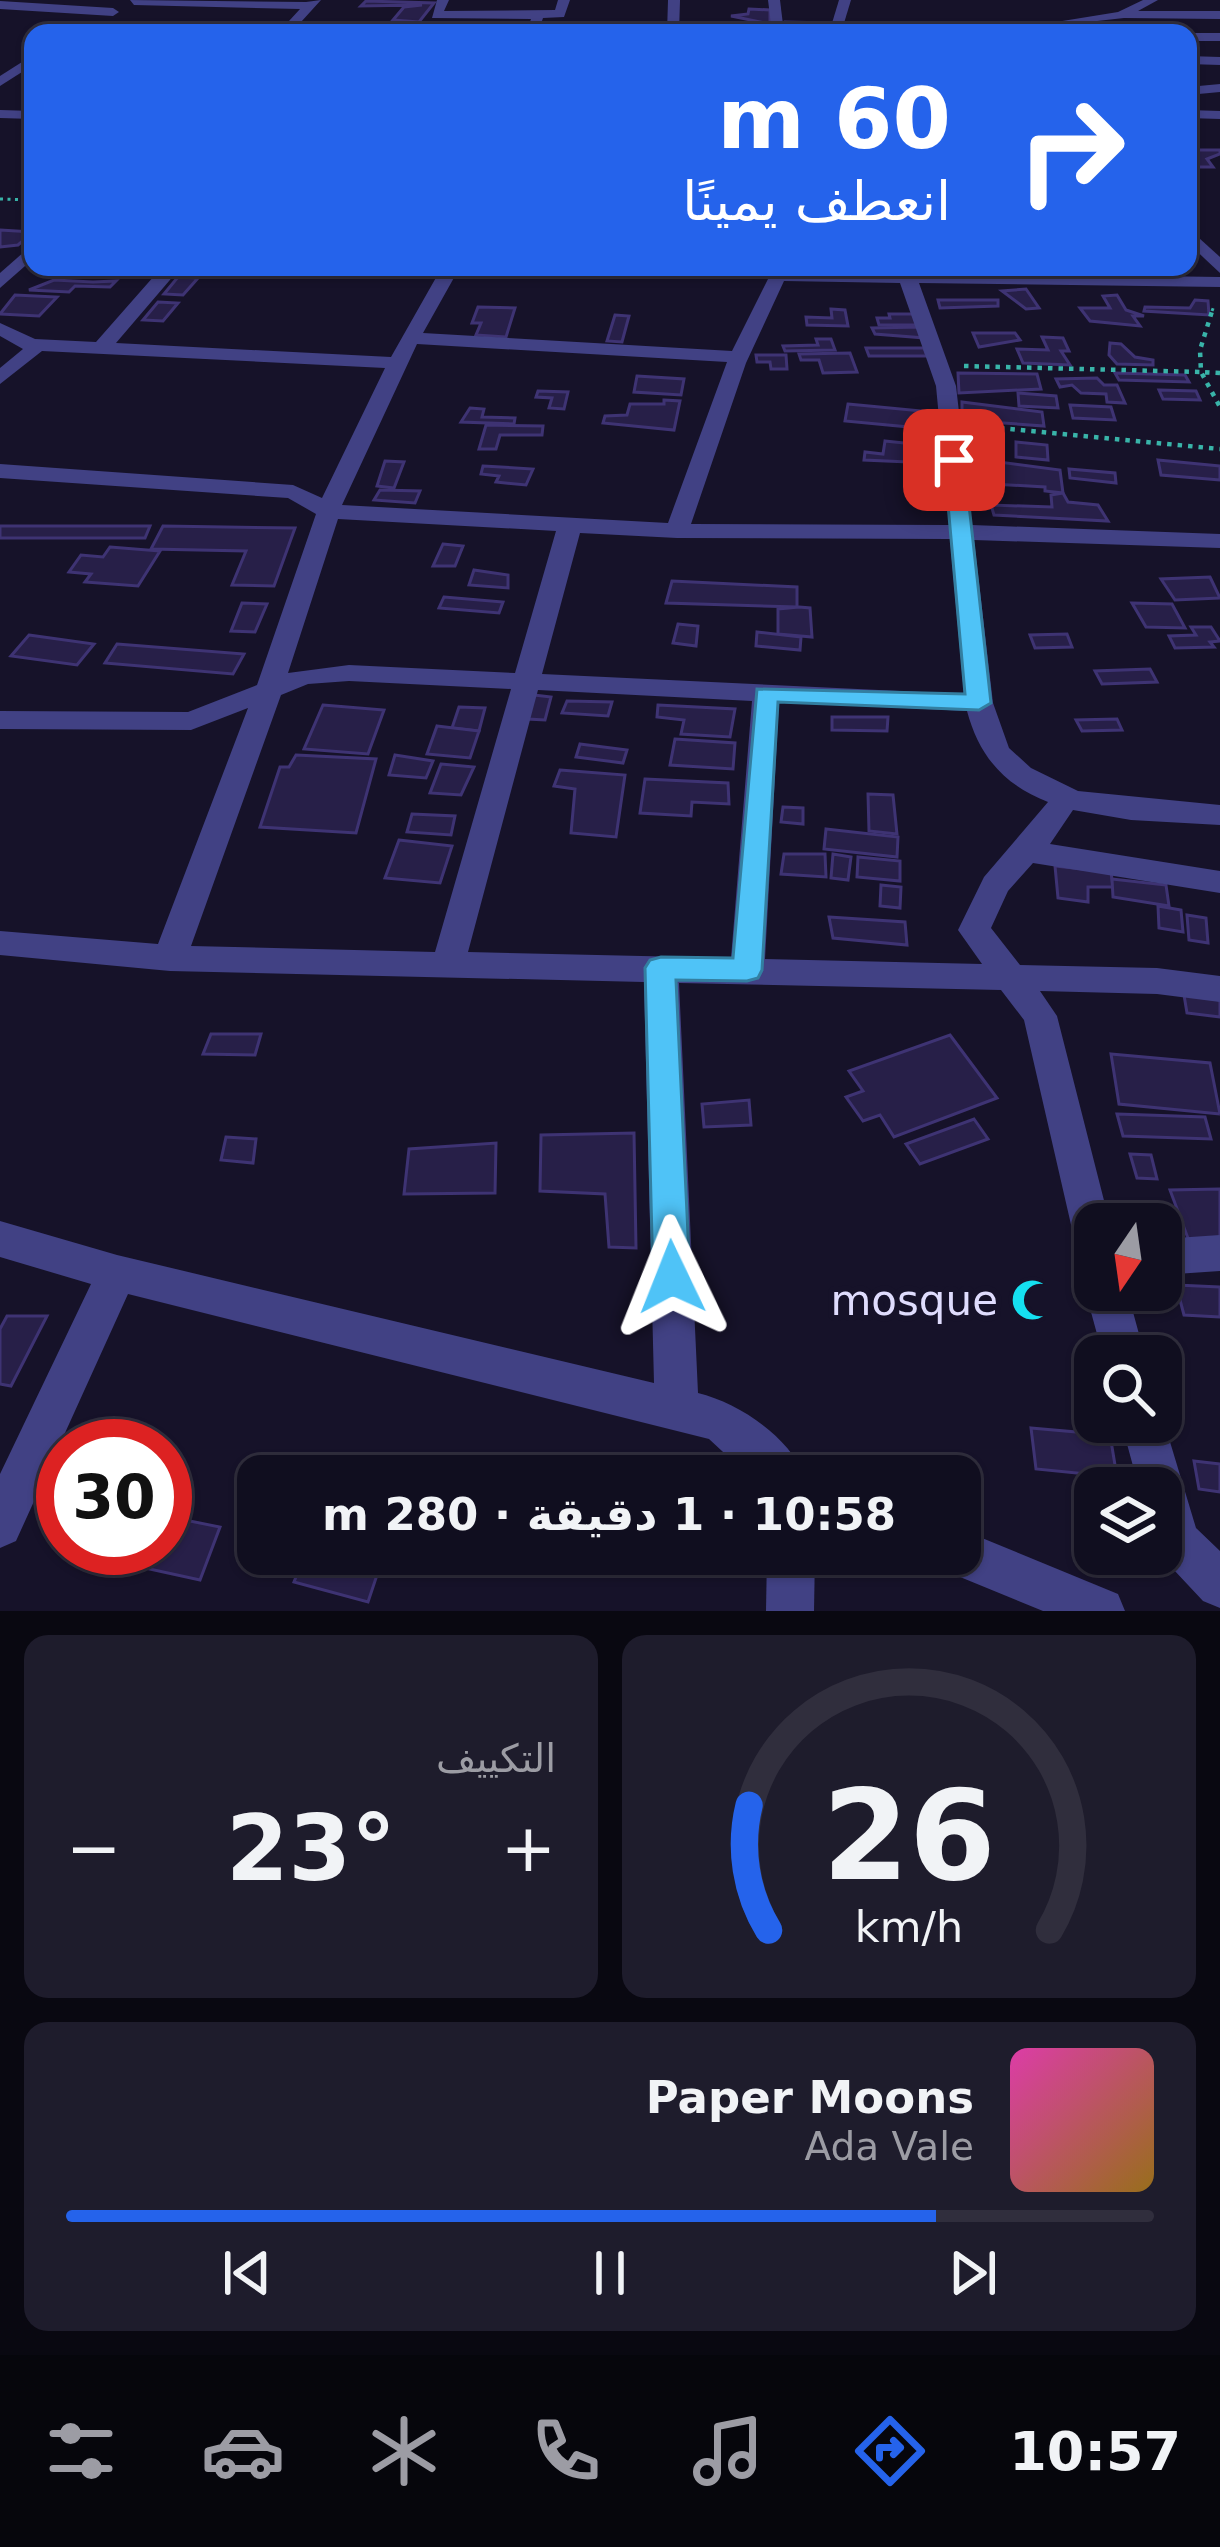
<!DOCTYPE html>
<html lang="ar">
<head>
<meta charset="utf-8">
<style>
	body { margin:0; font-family:"DejaVu Sans",Cairo,sans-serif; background:#1e1c2c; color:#f1f3f6; direction:rtl; height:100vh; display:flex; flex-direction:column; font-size:45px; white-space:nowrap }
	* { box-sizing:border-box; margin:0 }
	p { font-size:39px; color:#9c9ca4 }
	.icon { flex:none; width:66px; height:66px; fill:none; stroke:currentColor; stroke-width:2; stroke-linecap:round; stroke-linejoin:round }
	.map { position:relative; height:1611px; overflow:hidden; direction:ltr }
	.details { display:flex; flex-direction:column; gap:24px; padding:24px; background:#090811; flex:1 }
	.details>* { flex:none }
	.banner { position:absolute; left:24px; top:24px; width:1173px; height:252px; border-radius:24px; box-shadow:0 3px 9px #0004,0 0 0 3px #302e3d; direction:rtl; background:#2563eb; color:#fff; overflow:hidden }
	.needle { width:78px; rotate:193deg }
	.tools { position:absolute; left:1074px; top:1203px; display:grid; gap:24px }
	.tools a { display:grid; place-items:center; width:108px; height:108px; border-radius:24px; background:#100e1f; box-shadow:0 3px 9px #0004,0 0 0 3px #302e3d; font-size:60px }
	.speed { position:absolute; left:36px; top:1419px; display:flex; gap:24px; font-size:60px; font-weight:700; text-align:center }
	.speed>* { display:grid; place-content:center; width:156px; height:156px; border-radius:50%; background:#100e1f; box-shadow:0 3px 9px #0004,0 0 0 3px #302e3d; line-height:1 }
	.speed .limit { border:18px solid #d22; background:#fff; color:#111 }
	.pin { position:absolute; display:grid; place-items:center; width:102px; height:102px; color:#fff; margin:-51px; border-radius:24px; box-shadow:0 6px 18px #0006 }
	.me { position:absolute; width:132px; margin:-66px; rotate:358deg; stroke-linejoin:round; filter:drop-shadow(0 0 9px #0008) }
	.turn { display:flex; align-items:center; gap:42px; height:252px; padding:0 48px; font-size:54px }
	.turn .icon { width:156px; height:156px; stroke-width:2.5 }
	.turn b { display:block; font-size:84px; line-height:102px }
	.big { font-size:90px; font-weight:700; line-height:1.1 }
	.details .widget { flex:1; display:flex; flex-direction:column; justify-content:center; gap:18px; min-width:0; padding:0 42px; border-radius:24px; background:#1e1c2c }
	.details .dial { align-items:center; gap:0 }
	.dial svg { height:312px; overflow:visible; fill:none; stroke:#302e3d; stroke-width:7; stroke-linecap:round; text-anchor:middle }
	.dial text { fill:#f1f3f6; stroke:none }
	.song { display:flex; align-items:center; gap:36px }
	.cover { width:144px; height:144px; border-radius:18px; background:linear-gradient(135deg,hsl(320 70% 55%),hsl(40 70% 35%)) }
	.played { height:12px; border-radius:6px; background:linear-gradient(90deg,#2563eb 80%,#302e3d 80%) }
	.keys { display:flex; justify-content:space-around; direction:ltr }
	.heat { display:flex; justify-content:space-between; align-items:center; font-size:66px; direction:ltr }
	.details .tiles { flex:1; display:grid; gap:24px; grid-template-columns:1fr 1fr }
	.widget:last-child { grid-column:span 2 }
	.trip { position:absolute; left:237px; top:1455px; width:744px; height:120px; border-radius:24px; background:#100e1f; box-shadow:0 3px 9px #0004,0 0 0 3px #302e3d; font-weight:700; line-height:120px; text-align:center; direction:rtl }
	.menu { display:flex; height:192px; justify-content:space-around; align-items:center; background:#06060c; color:#9c9ca4 }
	.menu .icon { width:84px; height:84px }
	.menu .current { color:#2563eb }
	.menu b { font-size:54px; color:#f1f3f6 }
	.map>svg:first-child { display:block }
	.building { fill:#271f48; stroke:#3e3373; stroke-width:3 }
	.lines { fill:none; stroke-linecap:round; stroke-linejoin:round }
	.path-far1 { stroke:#39b4a9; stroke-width:3; stroke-dasharray:3 4.5; stroke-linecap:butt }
	.path { stroke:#39b4a9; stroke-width:4.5; stroke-dasharray:4.5 6; stroke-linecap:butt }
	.minor { fill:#414184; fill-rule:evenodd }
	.route { fill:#4fc3f7; stroke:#337fa1; stroke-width:3 }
	.labels { text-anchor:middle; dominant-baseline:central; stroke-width:12; stroke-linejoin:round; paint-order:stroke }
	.near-poi-label { font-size:42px; fill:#dfdcfd; stroke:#161229; text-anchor:end }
</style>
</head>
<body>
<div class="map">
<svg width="1220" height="1611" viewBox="0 0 1220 1611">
	<rect width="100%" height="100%" fill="#161229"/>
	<!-- building -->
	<g class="building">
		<polygon points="366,1 434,3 419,22 393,20 404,7 422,5 361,6"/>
		<polygon points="749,9 770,10 770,24 731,16 748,14"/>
		<polygon points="785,22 828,23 827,32 783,30"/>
		<polygon points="1188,150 1220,150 1220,154 1207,159 1213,167 1188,167 1188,162 1197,162"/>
		<polygon points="0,230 33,232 18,245 0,247"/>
		<polygon points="255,267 326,267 323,273 253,270"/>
		<polygon points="178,277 198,278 183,295 164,294"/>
		<polygon points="54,280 93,282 116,281 110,287 75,286 69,292 29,290"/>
		<polygon points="1026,289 1039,308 1026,309 1002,291"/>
		<polygon points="15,295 57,297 39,316 0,314"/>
		<polygon points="1117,295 1126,310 1144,316 1133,316 1140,326 1090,321 1080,308 1110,308 1103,296"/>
		<polygon points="938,300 998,300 998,306 940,308"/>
		<polygon points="1195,300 1208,301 1209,315 1144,311 1145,307 1190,308"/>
		<polygon points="158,302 178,303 163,321 143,320"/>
		<polygon points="478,307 515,308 506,337 476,335 481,323 472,323"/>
		<polygon points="831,309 845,310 848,326 807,325 806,317 832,318"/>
		<polygon points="889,314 915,314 920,325 879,325 877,318 890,318"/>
		<polygon points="615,315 629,316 622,342 607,341"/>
		<polygon points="920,327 925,338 875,334 872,328"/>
		<polygon points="973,333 1015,333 1020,340 979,347"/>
		<polygon points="1042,337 1063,338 1069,351 1061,351 1070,365 1023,363 1017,349 1048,350"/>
		<polygon points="816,339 831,339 835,350 785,351 783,346 818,345"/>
		<polygon points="1110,343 1121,344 1135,357 1153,360 1153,365 1117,364 1109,355"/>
		<polygon points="866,348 924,348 927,356 869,356"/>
		<polygon points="850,353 857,372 823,373 819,360 801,360 799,354"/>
		<polygon points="756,355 786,355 787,369 771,369 770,362 757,362"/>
		<polygon points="958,373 1037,374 1041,389 959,393"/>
		<polygon points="1115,373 1185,375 1189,382 1119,380"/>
		<polygon points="637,376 684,379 681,395 634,392"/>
		<polygon points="1097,378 1104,385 1117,385 1125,403 1107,402 1106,394 1081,393 1072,385 1060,387 1056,379"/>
		<polygon points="1159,390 1196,391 1200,400 1163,399"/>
		<polygon points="538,391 568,392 564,409 549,408 552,398 536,397"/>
		<polygon points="1018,393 1056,396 1058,408 1019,406"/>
		<polygon points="664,400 680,401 674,430 603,423 605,416 627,415 630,404 664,404"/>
		<polygon points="962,402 1042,412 1044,426 962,420"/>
		<polygon points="848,404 922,411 920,428 845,421"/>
		<polygon points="1070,405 1111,407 1115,420 1073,418"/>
		<polygon points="470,408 484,409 482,417 515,418 514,424 461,422"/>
		<polygon points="486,425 543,426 542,435 500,435 496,449 479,449"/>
		<polygon points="885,441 933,446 931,463 864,460 865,452 883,454"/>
		<polygon points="1016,442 1047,445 1048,460 1016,457"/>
		<polygon points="968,458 1060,470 1063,493 1045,491 1045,487 975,483 969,476"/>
		<polygon points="1158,460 1220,466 1220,480 1161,475"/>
		<polygon points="385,461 404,462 394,488 377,486"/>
		<polygon points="483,466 533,469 526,485 496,482 499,476 481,474"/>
		<polygon points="1069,469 1115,473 1116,483 1070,478"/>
		<polygon points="380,490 420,491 415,503 374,500"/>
		<polygon points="1063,493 1068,502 1098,505 1108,521 994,515 991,505 1052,507 1051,495"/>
		<polygon points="0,526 150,526 145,538 0,538"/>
		<polygon points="163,526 295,528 274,586 232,585 246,551 151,549"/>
		<polygon points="443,544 463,546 455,566 433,566"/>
		<polygon points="110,547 160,551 138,586 85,582 91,574 69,572 81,555 103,557"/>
		<polygon points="474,570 508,575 508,588 469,585"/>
		<polygon points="1210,577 1220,598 1175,600 1161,579"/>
		<polygon points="672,581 797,587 797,607 666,603"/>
		<polygon points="444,597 503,602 499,613 439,608"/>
		<polygon points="242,603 267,604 255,632 231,631"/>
		<polygon points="1132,603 1172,604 1185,628 1146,627"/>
		<polygon points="799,607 810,608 812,637 778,634 778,609"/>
		<polygon points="678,624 698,626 696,646 673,643"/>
		<polygon points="1191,627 1211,627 1220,641 1210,642 1214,647 1175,648 1169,636 1196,635"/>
		<polygon points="757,632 801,637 800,650 756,646"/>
		<polygon points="1067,634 1072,647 1035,648 1030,635"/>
		<polygon points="29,635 94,644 77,665 11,656"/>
		<polygon points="117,644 244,654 233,674 105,663"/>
		<polygon points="1150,669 1157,682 1102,684 1095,671"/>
		<polygon points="534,695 551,697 545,720 528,719"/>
		<polygon points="567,701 612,702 608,716 562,713"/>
		<polygon points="323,705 384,710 368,754 304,749"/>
		<polygon points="658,705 735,709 730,737 681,734 684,720 657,717"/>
		<polygon points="459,707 485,708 479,731 452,728"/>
		<polygon points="832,717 888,717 887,731 832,730"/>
		<polygon points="1117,719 1122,730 1082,731 1076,720"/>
		<polygon points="437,726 479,731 470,758 427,754"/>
		<polygon points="675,739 735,743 733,769 670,765"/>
		<polygon points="580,744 627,750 623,763 576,757"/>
		<polygon points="296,755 376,759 356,833 260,827 280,767 289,767"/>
		<polygon points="395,755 433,761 426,778 389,775"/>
		<polygon points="441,764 474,767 461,795 430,793"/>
		<polygon points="560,770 625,775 616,837 571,833 575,789 554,786"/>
		<polygon points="645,779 728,783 729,804 692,802 691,816 640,813"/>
		<polygon points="868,794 893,795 897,834 869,831"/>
		<polygon points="783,807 803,808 803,824 781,822"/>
		<polygon points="412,814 455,816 451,835 407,832"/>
		<polygon points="826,829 898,837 897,857 824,849"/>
		<polygon points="399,840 452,846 440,883 385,878"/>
		<polygon points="784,854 825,854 826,877 781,874"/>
		<polygon points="833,854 851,857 848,880 831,878"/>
		<polygon points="858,857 900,861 900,881 857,877"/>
		<polygon points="1055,866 1111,872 1113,887 1088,887 1088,902 1058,898"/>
		<polygon points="1112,879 1166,885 1169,906 1113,897"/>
		<polygon points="881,885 901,887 900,908 880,906"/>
		<polygon points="1158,906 1181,910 1183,932 1159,928"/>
		<polygon points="1187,915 1206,918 1208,943 1189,940"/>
		<polygon points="829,917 905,922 907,945 833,938"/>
		<polygon points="1184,995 1220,1000 1220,1017 1187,1013"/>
		<polygon points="211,1034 261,1034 255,1055 203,1054"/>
		<polygon points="950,1035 997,1098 894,1137 880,1115 863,1121 846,1097 863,1091 849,1071"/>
		<polygon points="1111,1054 1210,1063 1220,1114 1119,1104"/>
		<polygon points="749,1100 751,1125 704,1127 702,1104"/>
		<polygon points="1117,1114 1205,1117 1211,1139 1123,1136"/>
		<polygon points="974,1119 988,1139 920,1164 906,1144"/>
		<polygon points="634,1133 636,1248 609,1247 605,1194 540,1191 541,1135"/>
		<polygon points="226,1137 256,1139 253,1163 221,1160"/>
		<polygon points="496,1143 495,1193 404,1194 409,1149"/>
		<polygon points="1130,1154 1151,1155 1157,1179 1137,1178"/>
		<polygon points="1220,1189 1220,1240 1189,1241 1170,1190"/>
		<polygon points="1176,1285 1220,1287 1220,1317 1184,1315"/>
		<polygon points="7,1316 47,1316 11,1386 0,1384 0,1329"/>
		<polygon points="1031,1428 1110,1435 1117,1477 1036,1469"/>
		<polygon points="1194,1461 1220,1464 1220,1492 1199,1489"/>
		<polygon points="165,1516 220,1527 200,1580 131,1565 138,1548 165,1548"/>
		<polygon points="305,1554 384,1554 368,1602 294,1582"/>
	</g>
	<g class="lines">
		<!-- path-far1 -->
		<g class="path-far1">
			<polyline points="0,199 33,200"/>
			<polyline points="1212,311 1214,306"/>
		</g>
		<!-- path -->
		<g class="path">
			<polyline points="964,366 1201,372 1200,350 1213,308"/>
			<polyline points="1220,373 1201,372 1220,407"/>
			<polyline points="979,426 1220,449"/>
		</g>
		<!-- minor -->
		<g class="minor">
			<polygon points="130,0 306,2 321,0 291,33 278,33 300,9 134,5"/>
			<polygon points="437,0 449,0 444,11 555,10 558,0 570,0 564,17 543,18 538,33 527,31 531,19 432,18"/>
			<polygon points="668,0 680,0 679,33 667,33"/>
			<polygon points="768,0 780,0 784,33 772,33"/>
			<polygon points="839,0 851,0 841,33 829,33"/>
			<polygon points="1143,0 1158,0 1138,11 1220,11 1220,19 1124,18 989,33 1118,12"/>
			<polygon points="0,1 113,8 119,12 113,16 0,9"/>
			<polygon points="228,29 238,30 240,33 222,33"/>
			<rect x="1188" y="33" width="32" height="8"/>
			<polygon points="33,55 33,65 0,86 0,76"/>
			<polygon points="1188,56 1220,57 1220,65 1188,64"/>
			<polygon points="1220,84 1220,92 1188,95 1188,87"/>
			<polygon points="0,110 33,111 33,119 0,118"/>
			<polygon points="1188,110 1220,111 1220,119 1188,118"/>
			<polygon points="1188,228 1220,257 1220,273 1188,243"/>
			<polygon points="33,244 33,259 0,288 0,273"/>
			<path d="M162 267H181L116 343 391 357 442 267H460L423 333 732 351 769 277 574 272 565 267 1220 277V287L919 283 956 386 972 525 1220 534V548L974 540 993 703 1009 748 1031 768 1078 791 1220 805V825L1131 820 1073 810 1050 844 1220 871V893L1033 863 1008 891 991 928 1020 965 1157 968 1220 976V1002L1157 994 1040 991 1057 1016 1110 1224H1095V1260L1081 1255 1075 1242 1024 1020 1001 990 679 983 698 1393C739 1403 788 1436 805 1476H749L709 1439 128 1294 16 1541 0 1548V1474L91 1284 0 1257V1221L117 1255 654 1383 644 982 170 971 0 955V931L158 944 248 708 191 730 0 729V711L188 712 257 685 316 514 288 498 0 478V464L293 485 322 498 385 368 42 351 0 384V368L23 349 0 336V323L35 339 96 342ZM784 281 900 283 936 386 949 525 691 524 746 363ZM417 344 727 362 668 523 342 505ZM338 519 556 531 515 673 349 665 288 673ZM580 533 677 538 950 539 964 694 542 674ZM349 681 511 689 435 952 191 946 281 695 308 684ZM538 690 752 701 731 958 468 952ZM779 702 967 711C979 756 1004 785 1048 802L984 877 958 930 982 964 765 959Z"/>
			<polygon points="1220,1235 1220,1271 1161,1275 1161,1239"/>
			<polygon points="1095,1275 1095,1290 1127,1290 1145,1356 1103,1356 1085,1290"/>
			<polygon points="1161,1412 1196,1528 1220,1551 1220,1608 1203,1601 1159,1554 1161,1488 1139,1488 1121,1422 1161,1422"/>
			<polygon points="960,1529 1118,1594 1125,1611 1043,1611 943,1570 937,1554 960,1554"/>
			<polygon points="767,1554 815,1554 814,1611 766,1611"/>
		</g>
	</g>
	<!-- route -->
	<polygon class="route" points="954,454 964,460 991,703 979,710 778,702 762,970 758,978 747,981 676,980 690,1277 685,1289 672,1294 659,1289 653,1277 645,968 650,960 661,957 733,958 757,689 965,694 944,460"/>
	<!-- icons -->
	<defs>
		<g id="mosque-bare" transform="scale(3.24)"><path d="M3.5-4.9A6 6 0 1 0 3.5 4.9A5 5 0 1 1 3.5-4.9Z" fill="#15e0f0" stroke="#161229" stroke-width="2.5" paint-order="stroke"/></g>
	</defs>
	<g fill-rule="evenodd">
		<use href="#mosque-bare" x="1032" y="1300"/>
	</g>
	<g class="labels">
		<!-- near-poi labels -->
		<g class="near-poi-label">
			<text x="998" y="1300">mosque</text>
		</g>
	</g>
</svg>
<div class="tools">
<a><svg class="needle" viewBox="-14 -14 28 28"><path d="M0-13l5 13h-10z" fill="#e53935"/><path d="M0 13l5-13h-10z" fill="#9c9ca4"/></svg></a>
<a><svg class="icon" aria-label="search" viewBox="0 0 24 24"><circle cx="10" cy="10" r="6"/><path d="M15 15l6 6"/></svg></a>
<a><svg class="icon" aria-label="layers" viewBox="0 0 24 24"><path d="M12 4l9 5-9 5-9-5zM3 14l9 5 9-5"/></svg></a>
</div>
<div class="speed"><div class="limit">30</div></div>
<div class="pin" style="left:954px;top:460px;background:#d93025"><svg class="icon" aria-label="arrive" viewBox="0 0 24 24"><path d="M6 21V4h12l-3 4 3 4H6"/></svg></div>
<svg class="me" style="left:672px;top:1277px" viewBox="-20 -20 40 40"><path d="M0-17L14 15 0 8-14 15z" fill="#4fc3f7" stroke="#fff" stroke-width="4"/></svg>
<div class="trip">10:58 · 1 دقيقة · 280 m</div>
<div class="banner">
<div class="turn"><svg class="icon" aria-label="right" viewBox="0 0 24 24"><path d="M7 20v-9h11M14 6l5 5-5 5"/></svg><div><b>60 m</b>انعطف يمينًا</div></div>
</div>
</div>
<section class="details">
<div class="tiles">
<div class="widget dial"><svg viewBox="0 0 100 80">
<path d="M14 69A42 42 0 1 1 86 69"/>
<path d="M14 69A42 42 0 0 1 9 37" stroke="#2563eb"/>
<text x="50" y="56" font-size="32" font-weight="700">26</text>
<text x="50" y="72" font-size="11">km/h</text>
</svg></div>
<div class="widget"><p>التكييف</p>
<div class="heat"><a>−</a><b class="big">23°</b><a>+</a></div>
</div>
<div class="widget">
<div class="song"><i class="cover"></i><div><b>Paper Moons</b><p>Ada Vale</p></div></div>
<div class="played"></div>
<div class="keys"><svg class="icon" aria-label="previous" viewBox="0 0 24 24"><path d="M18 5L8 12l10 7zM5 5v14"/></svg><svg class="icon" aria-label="pause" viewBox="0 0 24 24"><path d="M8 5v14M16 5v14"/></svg><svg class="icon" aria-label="next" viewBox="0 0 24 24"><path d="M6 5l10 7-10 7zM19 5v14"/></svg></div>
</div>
</div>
</section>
<nav class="menu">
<b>10:57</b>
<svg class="icon current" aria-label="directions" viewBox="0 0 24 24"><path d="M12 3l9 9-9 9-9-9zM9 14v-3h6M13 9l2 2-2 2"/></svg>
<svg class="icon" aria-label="music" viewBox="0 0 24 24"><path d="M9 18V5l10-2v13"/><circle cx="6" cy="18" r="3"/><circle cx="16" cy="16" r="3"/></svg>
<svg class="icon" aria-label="phone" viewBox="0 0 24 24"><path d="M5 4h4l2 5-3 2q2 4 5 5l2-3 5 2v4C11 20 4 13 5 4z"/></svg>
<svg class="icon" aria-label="climate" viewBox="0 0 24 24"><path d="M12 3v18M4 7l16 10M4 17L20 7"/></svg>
<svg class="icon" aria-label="car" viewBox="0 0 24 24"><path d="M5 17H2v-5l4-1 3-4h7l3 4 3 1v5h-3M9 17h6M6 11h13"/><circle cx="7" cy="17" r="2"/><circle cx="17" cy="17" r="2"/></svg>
<svg class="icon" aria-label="filters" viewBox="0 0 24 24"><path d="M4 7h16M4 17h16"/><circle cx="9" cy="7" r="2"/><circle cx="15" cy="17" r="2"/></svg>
</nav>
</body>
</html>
